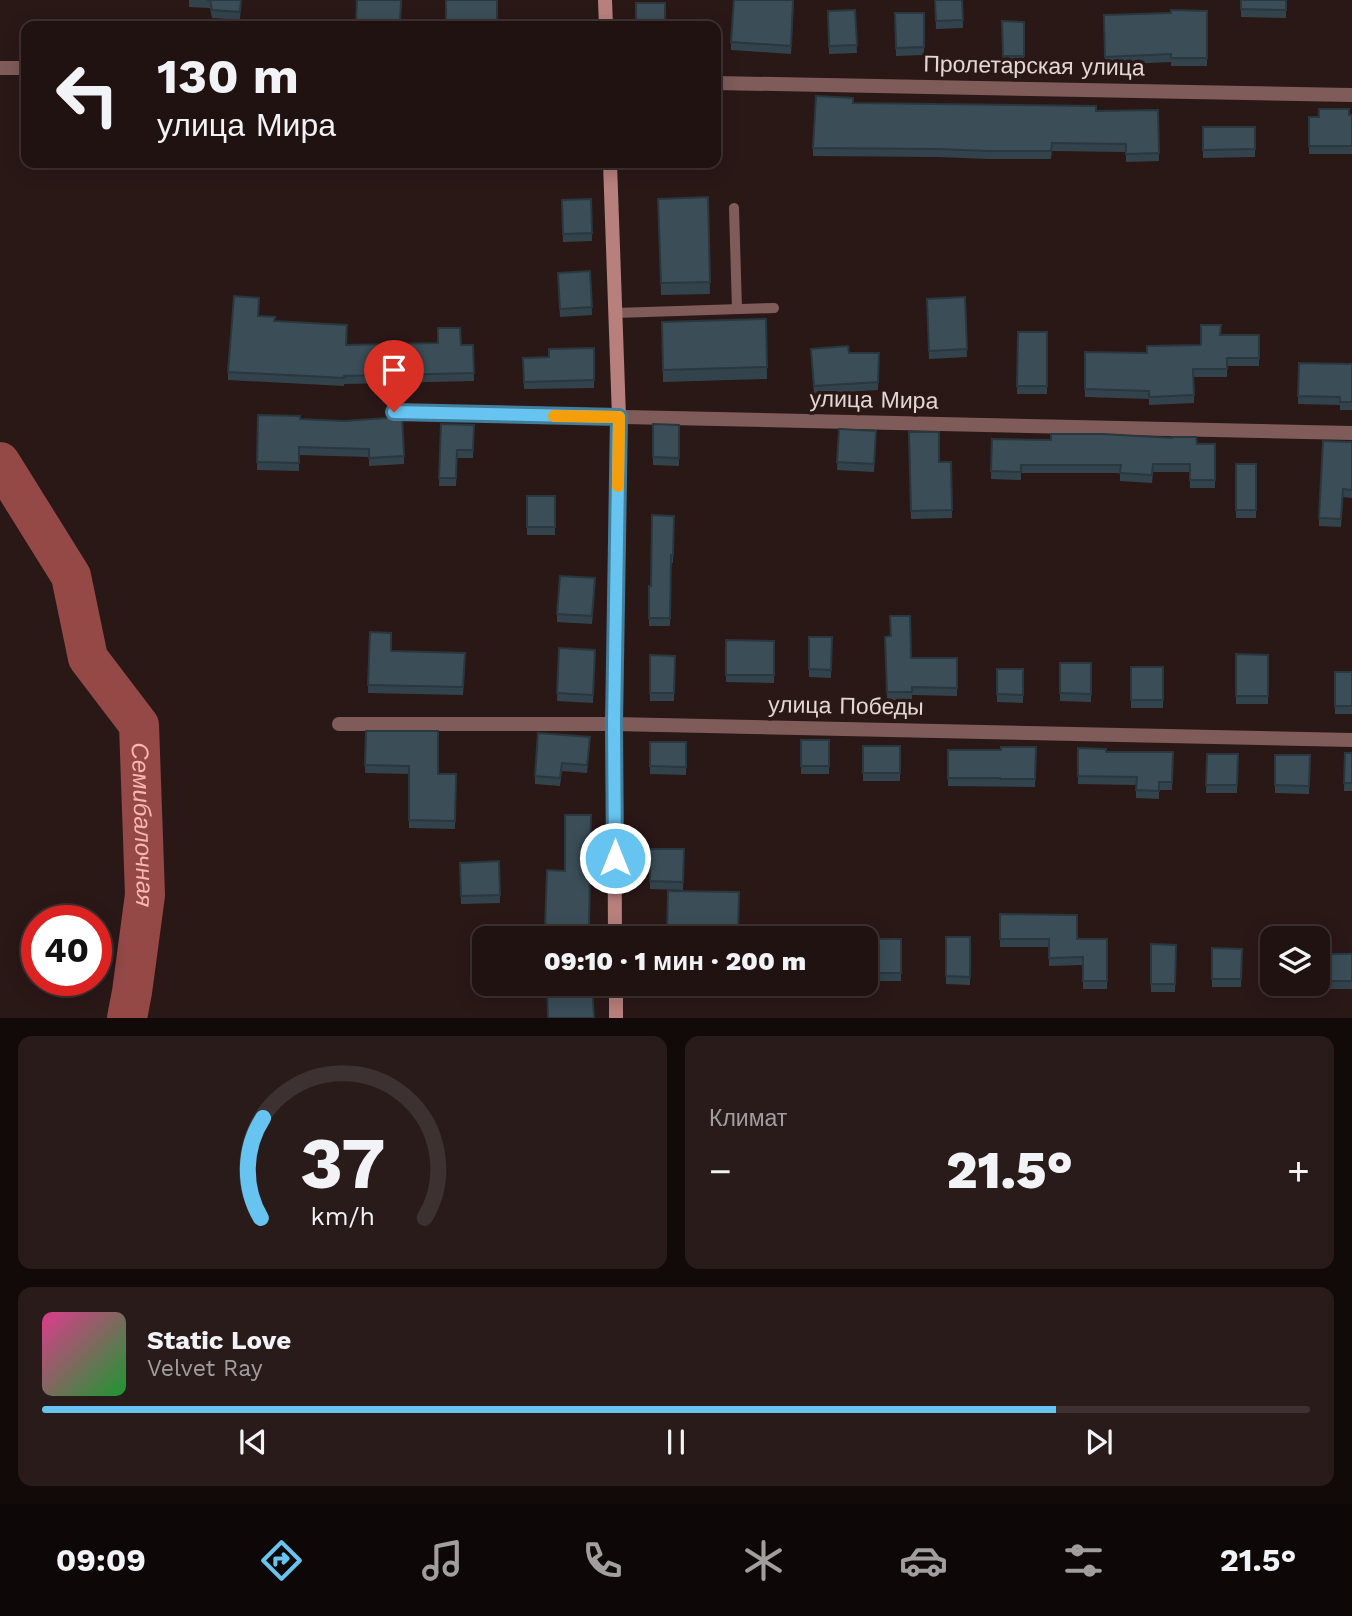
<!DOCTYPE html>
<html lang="ru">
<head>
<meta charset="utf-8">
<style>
	body { margin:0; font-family:"Work Sans",sans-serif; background:#281b1a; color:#f1f3f6; height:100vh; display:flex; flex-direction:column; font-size:26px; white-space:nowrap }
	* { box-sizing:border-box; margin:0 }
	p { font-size:23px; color:#a29e9f }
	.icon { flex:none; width:38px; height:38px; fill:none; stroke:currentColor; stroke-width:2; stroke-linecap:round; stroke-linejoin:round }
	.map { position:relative; height:1018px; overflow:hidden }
	.drawer { display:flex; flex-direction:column; gap:18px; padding:18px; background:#120a09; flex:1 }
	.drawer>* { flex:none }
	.banner { position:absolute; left:21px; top:21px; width:700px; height:147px; border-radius:14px; box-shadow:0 4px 18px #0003,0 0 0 2px #3d3231; background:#201211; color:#f1f3f6; overflow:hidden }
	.fabs { position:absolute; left:1260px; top:926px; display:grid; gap:14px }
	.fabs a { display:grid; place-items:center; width:70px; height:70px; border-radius:14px; background:#201211; box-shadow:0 4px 18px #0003,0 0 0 2px #3d3231; font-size:35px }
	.speed { position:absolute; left:21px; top:905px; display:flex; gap:14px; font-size:35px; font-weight:700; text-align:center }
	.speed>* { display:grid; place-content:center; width:91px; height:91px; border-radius:50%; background:#201211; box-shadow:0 4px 18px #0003,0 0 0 2px #3d3231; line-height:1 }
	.speed .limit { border:10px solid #d22; background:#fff; color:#111 }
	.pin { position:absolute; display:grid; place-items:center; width:60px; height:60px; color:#fff; margin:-72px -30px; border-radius:50% 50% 50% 0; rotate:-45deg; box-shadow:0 0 7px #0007 }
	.pin .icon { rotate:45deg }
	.me { position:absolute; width:77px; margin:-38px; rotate:0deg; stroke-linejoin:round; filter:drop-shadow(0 0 5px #0008) }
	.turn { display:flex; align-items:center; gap:24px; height:147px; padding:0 21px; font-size:32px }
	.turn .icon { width:91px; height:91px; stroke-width:2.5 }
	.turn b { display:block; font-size:49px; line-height:60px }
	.big { font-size:52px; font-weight:800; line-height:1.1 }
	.drawer .card { flex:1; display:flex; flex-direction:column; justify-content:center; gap:10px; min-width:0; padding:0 24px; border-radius:14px; background:#281b1a }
	.drawer .dial { align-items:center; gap:0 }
	.dial svg { height:182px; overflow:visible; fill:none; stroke:#3d3231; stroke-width:7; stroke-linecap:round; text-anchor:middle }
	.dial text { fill:#f1f3f6; stroke:none }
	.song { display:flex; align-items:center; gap:21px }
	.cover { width:84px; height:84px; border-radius:10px; background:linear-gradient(135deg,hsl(330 70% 55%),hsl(130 70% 35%)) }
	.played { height:7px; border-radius:4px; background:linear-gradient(90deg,#67c4f0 80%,#3d3231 80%) }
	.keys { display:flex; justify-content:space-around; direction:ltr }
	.heat { display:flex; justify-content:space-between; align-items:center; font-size:38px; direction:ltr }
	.drawer .tiles { flex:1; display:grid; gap:18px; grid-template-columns:1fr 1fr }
	.card:last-child { grid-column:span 2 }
	.trip { position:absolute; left:472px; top:926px; width:406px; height:70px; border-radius:14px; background:#201211; box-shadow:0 4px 18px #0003,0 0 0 2px #3d3231; font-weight:800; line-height:70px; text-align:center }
	.menu { display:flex; height:112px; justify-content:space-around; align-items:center; background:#0d0707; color:#a29e9f }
	.menu .icon { width:49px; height:49px }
	.menu .on { color:#67c4f0 }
	.menu b { font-size:32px; color:#f1f3f6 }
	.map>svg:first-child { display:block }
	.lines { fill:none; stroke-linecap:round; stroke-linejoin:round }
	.river { stroke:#944947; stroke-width:40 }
	.lane { stroke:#7f5c5a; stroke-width:10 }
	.street { stroke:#7f5c5a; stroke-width:14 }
	.secondary { stroke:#b7807c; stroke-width:14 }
	.wall { fill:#33434c }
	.building { fill:#3b4e58; stroke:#29373e; stroke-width:2 }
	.route-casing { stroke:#437f9c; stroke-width:18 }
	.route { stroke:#67c4f0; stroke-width:12 }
	.slow { stroke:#f59e0b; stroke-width:12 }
	.labels { text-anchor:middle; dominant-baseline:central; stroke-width:7; stroke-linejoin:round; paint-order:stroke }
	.street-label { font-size:23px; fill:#e3d6d5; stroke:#2a1817 }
	.water-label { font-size:24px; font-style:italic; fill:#fab7b2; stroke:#2a1817 }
</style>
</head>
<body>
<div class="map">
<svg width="1352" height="1018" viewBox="0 0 1352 1018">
	<rect width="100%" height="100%" fill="#2a1817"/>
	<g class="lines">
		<!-- river -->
		<path class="river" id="s1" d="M0 462 71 576 88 658 139 725 145 895 132 992 127 1018"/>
		<!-- lane -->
		<g class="lane">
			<polyline points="734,208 737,309"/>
			<polyline points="615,313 774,308"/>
		</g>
		<!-- street -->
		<g class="street">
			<polyline points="0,68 26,68"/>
			<polyline points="716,83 1352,95"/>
			<polyline points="394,412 1352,433"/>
			<polyline points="339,724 614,724 1352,740"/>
		</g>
		<!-- secondary -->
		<g class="secondary">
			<polyline points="605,0 606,26"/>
			<polyline points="610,163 619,417 614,724 615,938"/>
			<polyline points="616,984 616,1018"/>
		</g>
	</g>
	<!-- wall -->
	<g class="wall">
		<polygon points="189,0 241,0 240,20 212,18 210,8 189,7"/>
		<polygon points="357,0 402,0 400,26 356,26"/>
		<polygon points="794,0 791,54 731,50 731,42"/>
		<polygon points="935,0 962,0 963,28 936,29"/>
		<polygon points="1241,0 1286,0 1286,18 1241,17"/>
		<polygon points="855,10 857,53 829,54 828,11"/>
		<polygon points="1207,11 1207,66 1171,66 1171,62 1105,65 1104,15"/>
		<polygon points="895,13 924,13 924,55 896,56"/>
		<polygon points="1002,21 1024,22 1024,64 1003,64"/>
		<polygon points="853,103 1096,111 1158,110 1159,161 1126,162 1126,152 1052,151 1051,159 988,159 938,157 813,156 813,148"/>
		<polygon points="1352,115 1352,154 1309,154 1309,117"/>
		<polygon points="1203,127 1255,127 1255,157 1203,158"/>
		<polygon points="708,197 710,294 661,295 658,199"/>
		<polygon points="591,199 592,241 563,242 562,200"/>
		<polygon points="590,271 592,315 560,317 558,273"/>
		<polygon points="965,297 967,357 929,359 927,299"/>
		<polygon points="258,316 347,345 473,345 474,381 344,384 344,386 228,380 228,372"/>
		<polygon points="766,319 767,379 663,382 662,322"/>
		<polygon points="1018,332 1047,332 1047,394 1017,394"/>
		<polygon points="1221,335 1259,335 1259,366 1227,366 1227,377 1194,377 1194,403 1149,405 1149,399 1085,397 1085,352 1147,353 1201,345"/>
		<polygon points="594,348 594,388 524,389 523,358 549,357"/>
		<polygon points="849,353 879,353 878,390 814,394 811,357"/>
		<polygon points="1299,363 1352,364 1352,410 1340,410 1340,405 1298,404"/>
		<polygon points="258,415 300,419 404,456 404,464 369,466 369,457 299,455 299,471 257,470"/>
		<polygon points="441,424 474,425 473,458 457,458 456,486 439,486"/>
		<polygon points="653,424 679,425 679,466 653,465"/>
		<polygon points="839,429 876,431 874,472 837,470"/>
		<polygon points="909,432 939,462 951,462 952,518 911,519"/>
		<polygon points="992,439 1215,444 1215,488 1190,488 1190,472 1153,472 1152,483 1120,481 1120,473 1021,473 1021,480 991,479"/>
		<polygon points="1352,442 1352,498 1343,497 1341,527 1319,526 1319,518"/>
		<rect x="1236" y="464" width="20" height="54"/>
		<rect x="527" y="496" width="28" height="39"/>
		<polygon points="674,516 673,563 671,563 670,626 649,626 649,586 651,586"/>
		<polygon points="595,586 592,624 557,622 557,614"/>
		<polygon points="370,632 391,651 465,661 463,695 368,693"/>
		<polygon points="809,637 832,637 831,678 809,677"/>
		<polygon points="885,637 911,658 957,658 957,696 912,695 912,700 887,700"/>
		<polygon points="726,640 774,641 774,683 726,682"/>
		<polygon points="559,648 595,650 593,703 557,701"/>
		<polygon points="1236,654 1268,655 1268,704 1236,704"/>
		<polygon points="650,655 675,656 674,701 650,701"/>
		<polygon points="1060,663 1091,663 1091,702 1060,701"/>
		<rect x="1131" y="667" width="32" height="41"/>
		<polygon points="997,669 1023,669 1023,703 997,702"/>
		<rect x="1335" y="672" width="17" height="42"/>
		<polygon points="366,731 438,774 456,774 455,829 409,828 409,774 365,773"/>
		<rect x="801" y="740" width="28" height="34"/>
		<polygon points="650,742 686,742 686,775 650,774"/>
		<polygon points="590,745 587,773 562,771 560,786 535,784 535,776"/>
		<rect x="863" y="746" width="37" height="35"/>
		<polygon points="1036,747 1035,787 948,786 948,750 1001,750"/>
		<polygon points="1078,748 1106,752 1173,752 1172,790 1159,790 1159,799 1136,798 1136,785 1078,784"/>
		<polygon points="1345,753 1352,753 1352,791 1344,791"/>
		<polygon points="1207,754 1238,754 1237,793 1206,793"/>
		<polygon points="1275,755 1310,755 1309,794 1275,793"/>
		<polygon points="650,849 684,849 683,890 650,889"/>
		<polygon points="499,861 500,903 461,904 460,863"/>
		<polygon points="668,891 739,892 739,938 667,938"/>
		<polygon points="1000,914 1077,939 1107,939 1107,989 1083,989 1083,965 1049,966 1049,947 1000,947"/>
		<polygon points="946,937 970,937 970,985 946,984"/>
		<rect x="866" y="939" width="35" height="42"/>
		<polygon points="1151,944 1176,945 1175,992 1151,992"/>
		<polygon points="1212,948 1242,949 1241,987 1212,987"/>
		<polygon points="1318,954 1352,954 1352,989 1318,989 1318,986 1277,986 1277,984 1318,984"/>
	</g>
	<!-- building -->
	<g class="building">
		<polygon points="206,0 241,0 240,12 212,10 210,0"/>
		<polygon points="357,0 401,0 400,23 356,21"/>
		<rect x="446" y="0" width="51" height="26"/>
		<polygon points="734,0 793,0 791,46 731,42"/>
		<polygon points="935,0 962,0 963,20 936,21"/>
		<polygon points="1241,0 1286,0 1286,10 1241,9"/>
		<rect x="636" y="3" width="29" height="23"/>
		<polygon points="855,10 857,45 829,46 828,11"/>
		<polygon points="1171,10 1207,11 1207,58 1171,58 1171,54 1105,57 1104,15 1171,13"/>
		<polygon points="895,13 924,13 924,47 896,48"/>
		<polygon points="1002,21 1024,22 1024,56 1003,56"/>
		<polygon points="816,96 853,98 853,103 1096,106 1096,111 1158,110 1159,153 1126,154 1126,144 1052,143 1051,151 988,151 938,149 813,148"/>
		<polygon points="1319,109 1349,109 1349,115 1352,115 1352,146 1309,146 1309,117 1319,117"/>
		<polygon points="1203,127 1255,127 1255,149 1203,150"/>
		<polygon points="708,197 710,282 661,283 658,199"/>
		<polygon points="591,199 592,233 563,234 562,200"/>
		<polygon points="590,271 592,307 560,309 558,273"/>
		<polygon points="234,296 259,298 258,316 275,317 274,321 347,325 346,345 438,343 438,328 460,328 461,345 473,345 474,373 344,376 344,378 228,372"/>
		<polygon points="965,297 967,349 929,351 927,299"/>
		<polygon points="766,319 767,367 663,370 662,322"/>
		<polygon points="1201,325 1221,325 1220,335 1259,335 1259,358 1227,358 1227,369 1193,369 1194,395 1149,397 1149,391 1085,389 1085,352 1147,353 1147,346 1201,345"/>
		<polygon points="1018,332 1047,332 1047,386 1017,386"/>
		<polygon points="848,346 849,353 879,353 878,382 814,386 811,349"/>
		<polygon points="594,348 594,380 524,382 523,358 549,357 549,349"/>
		<polygon points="1299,363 1352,364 1352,402 1340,402 1340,397 1298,396"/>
		<polygon points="258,415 300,416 300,419 344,421 402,417 404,456 369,458 369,449 299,447 299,463 257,462"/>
		<polygon points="441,424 474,425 473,450 457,450 456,478 439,478"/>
		<polygon points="653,424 679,425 679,458 653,457"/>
		<polygon points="839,429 876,431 874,464 837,462"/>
		<polygon points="909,432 939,432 939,462 951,462 952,510 911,511"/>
		<polygon points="1051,434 1103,434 1172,438 1172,437 1196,437 1197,444 1215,444 1215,480 1190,480 1190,464 1153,464 1152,475 1120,473 1121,465 1021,465 1021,472 991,471 992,439 1051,440"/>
		<polygon points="1323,441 1352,442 1352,490 1343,489 1341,519 1319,518"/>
		<rect x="1236" y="464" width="20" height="46"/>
		<rect x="527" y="496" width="28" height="31"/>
		<polygon points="652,515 674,516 673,555 671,555 670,618 649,618 649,586 651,586"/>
		<polygon points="560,576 595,578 592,616 557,614"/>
		<polygon points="890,616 910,616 911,658 957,658 957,688 912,687 912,692 887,692 885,637 891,636"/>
		<polygon points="370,632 391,633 391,651 465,653 463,687 368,685"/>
		<polygon points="809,637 832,637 831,670 809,669"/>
		<polygon points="726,640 774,641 774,675 726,675"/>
		<polygon points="559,648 595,650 593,695 557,693"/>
		<polygon points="1236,654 1268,655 1268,696 1236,696"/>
		<polygon points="650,655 675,656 674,693 650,693"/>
		<polygon points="1060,663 1091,663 1091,694 1060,693"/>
		<rect x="1131" y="667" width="32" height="33"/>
		<polygon points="997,669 1023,669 1023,695 997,694"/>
		<rect x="1335" y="672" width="17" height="34"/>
		<polygon points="366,731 438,731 438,774 456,774 455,821 409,820 409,766 365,765"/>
		<polygon points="538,733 590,737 587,765 562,763 560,778 535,776"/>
		<rect x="801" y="740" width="28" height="26"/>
		<polygon points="650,742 686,742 686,767 650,766"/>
		<rect x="863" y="746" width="37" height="27"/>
		<polygon points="1001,747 1036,747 1035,779 1000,779 1000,778 948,778 948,750 1001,750"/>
		<polygon points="1078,748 1106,749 1106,752 1173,752 1172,782 1159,782 1159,791 1136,790 1137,777 1078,776"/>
		<polygon points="1345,753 1352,753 1352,783 1344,783"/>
		<polygon points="1207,754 1238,754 1237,785 1206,785"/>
		<polygon points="1275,755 1310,755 1309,786 1275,785"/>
		<polygon points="565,815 591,815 589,929 594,929 594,938 533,938 533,928 545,928 547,870 565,871"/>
		<polygon points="650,849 684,849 683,882 650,881"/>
		<polygon points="499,861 500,895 461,896 460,863"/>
		<polygon points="668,891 739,892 738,933 667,932"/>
		<polygon points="1000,914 1077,915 1077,939 1107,939 1107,981 1083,981 1083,957 1049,958 1049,939 1000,939"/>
		<polygon points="946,937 970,937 970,977 946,976"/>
		<rect x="866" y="939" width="35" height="34"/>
		<polygon points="1151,944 1176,945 1175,984 1151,984"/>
		<polygon points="1212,948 1242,949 1241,979 1212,979"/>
		<rect x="1318" y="954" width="34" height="27"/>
		<polygon points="547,984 592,984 594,1018 548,1018"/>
	</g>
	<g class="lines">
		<!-- route casing -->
		<g class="route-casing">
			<polyline id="route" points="394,412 619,417 614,724 615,858"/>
		</g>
		<!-- route -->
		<use href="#route" class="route"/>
		<!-- slow -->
		<polyline class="slow" points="554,416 619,417 618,486"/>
	</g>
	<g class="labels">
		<!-- street labels -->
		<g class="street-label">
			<text transform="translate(1034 66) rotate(1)">Пролетарская улица</text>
			<text transform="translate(874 400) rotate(1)">улица Мира</text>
			<text transform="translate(846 706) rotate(1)">улица Победы</text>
		</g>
		<!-- water labels -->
		<g class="water-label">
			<text stroke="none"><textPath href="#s1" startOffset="402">Семибалочная</textPath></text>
		</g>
	</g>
</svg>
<div class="fabs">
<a><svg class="icon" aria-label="layers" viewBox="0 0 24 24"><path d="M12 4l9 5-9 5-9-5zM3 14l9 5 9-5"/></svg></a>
</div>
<div class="speed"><div class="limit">40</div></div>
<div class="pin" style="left:394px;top:412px;background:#d93025"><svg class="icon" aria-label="arrive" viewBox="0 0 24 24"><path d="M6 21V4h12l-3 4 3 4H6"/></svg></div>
<svg class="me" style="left:615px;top:858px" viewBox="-20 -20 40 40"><circle r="17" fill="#67c4f0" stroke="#fff" stroke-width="3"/><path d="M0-11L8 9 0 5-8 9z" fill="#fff"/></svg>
<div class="trip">09:10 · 1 мин · 200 m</div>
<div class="banner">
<div class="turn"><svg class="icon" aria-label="left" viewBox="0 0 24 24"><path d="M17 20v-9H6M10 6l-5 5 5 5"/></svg><div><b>130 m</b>улица Мира</div></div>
</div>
</div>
<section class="drawer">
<div class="tiles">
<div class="card dial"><svg viewBox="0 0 100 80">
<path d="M14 69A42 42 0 1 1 86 69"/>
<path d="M14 69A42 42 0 0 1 15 25" stroke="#67c4f0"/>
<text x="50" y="56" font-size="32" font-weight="700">37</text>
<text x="50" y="72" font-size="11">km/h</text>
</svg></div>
<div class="card"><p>Климат</p>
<div class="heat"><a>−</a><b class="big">21.5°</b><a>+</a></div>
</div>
<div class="card">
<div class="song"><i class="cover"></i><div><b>Static Love</b><p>Velvet Ray</p></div></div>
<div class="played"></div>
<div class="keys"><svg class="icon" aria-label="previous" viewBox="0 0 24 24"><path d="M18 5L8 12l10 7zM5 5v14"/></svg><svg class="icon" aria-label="pause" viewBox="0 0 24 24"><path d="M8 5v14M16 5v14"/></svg><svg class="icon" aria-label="next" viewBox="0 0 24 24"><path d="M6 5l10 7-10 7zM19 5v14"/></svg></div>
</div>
</div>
</section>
<nav class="menu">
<b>09:09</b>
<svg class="icon on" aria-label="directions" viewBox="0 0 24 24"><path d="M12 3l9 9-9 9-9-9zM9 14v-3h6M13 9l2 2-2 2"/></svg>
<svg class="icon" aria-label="music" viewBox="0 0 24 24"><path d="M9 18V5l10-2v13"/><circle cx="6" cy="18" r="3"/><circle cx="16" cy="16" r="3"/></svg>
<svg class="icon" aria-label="phone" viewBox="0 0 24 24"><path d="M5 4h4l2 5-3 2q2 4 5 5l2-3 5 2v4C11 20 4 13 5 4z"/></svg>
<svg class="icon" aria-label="climate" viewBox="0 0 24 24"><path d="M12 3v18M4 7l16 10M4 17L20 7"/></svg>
<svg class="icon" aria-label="car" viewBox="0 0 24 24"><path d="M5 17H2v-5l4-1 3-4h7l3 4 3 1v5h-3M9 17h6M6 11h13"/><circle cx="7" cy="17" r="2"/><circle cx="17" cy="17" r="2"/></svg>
<svg class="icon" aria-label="filters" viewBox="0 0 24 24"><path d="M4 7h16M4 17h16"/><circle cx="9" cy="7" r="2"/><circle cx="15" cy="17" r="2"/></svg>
<b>21.5°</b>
</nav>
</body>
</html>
